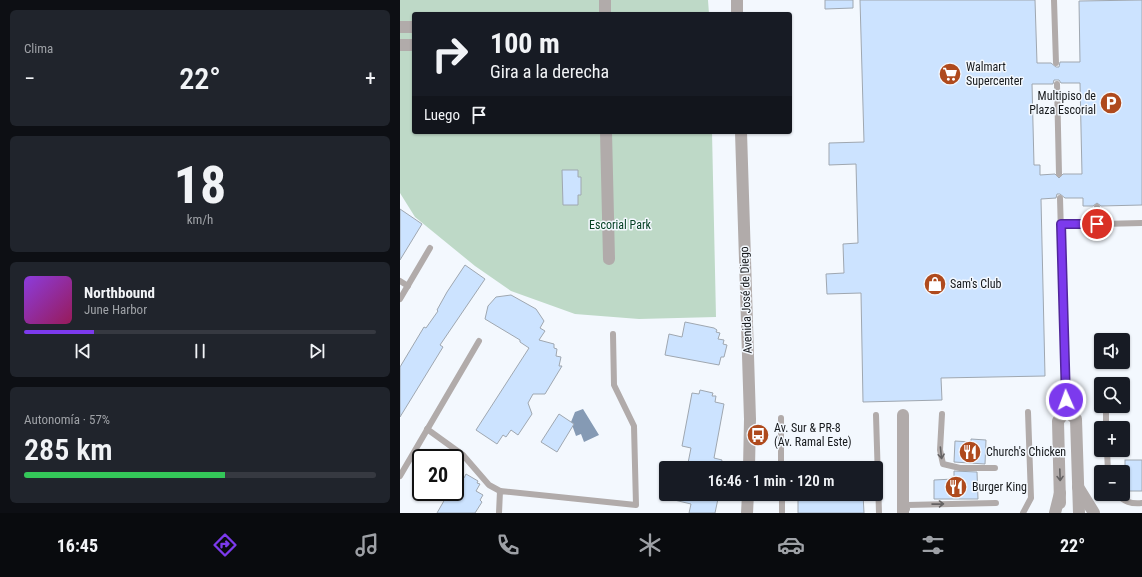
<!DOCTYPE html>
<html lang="es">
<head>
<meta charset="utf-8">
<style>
	body { margin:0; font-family:"Roboto Condensed",sans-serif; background:#20242c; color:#f1f3f6; height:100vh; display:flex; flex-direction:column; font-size:15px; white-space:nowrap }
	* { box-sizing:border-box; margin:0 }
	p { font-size:13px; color:#9ea1a6 }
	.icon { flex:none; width:22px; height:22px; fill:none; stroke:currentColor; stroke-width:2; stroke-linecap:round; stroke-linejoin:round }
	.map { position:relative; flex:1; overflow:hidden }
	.side { display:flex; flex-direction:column; gap:10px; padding:10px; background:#0d0f14; width:400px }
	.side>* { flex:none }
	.guide { position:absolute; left:12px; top:12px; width:380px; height:122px; border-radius:4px; box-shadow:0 1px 3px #0004; background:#171b24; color:#f1f3f6; overflow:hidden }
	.tools { position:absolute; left:694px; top:333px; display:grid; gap:8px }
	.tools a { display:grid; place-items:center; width:36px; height:36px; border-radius:4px; background:#171b24; box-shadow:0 1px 3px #0004; font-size:20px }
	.speed { position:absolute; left:12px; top:449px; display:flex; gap:8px; font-size:20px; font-weight:700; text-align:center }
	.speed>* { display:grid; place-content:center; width:52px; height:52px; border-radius:50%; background:#171b24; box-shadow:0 1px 3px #0004; line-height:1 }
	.speed .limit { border:2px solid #111; border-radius:6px; background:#fff; color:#111 }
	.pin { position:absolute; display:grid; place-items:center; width:34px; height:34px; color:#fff; margin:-17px; border:2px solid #fff; border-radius:50%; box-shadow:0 1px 4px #0007 }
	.me { position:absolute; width:44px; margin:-22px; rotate:358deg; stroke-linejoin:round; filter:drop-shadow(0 0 3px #0008) }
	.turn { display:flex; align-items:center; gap:14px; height:84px; padding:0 12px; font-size:18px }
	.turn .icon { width:52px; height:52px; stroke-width:2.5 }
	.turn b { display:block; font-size:28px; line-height:34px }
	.then { display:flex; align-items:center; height:38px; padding:0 12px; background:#0003; gap:8px; font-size:15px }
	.big { font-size:30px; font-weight:600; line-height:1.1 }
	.side .widget { flex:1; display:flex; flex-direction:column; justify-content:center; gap:6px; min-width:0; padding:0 14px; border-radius:6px; background:#20242c }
	.side .dial { align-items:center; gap:0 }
	.dial b { font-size:52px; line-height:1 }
	.song { display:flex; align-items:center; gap:12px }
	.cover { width:48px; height:48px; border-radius:6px; background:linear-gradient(135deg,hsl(270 70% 55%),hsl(330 70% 35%)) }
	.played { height:4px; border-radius:2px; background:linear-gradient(90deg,#7c3aed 20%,#363941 20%) }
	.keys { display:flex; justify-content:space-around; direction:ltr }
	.heat { display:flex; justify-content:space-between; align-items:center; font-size:22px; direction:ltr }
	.charge { height:6px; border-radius:3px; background:linear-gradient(90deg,#34c759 57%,#363941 0) }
	.trip { position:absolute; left:259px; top:461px; width:224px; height:40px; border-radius:4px; background:#171b24; box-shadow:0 1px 3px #0004; font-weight:600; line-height:40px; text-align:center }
	.tabs { display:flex; height:64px; justify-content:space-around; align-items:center; background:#090b0e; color:#9ea1a6 }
	.tabs .icon { width:28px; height:28px }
	.tabs .selected { color:#7c3aed }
	.tabs b { font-size:18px; color:#f1f3f6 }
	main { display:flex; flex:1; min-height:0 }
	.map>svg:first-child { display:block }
	.green { fill:#bed9c7 }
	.water { fill:#859ab4 }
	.building { fill:#cce3ff; stroke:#9fa7b0; fill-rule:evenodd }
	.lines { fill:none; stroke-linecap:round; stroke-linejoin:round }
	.service { stroke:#b1abaa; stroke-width:6 }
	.minor { stroke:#b1abaa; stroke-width:12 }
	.tertiary { stroke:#b1abaa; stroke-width:12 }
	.oneway { stroke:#646263 }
	.route-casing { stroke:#51269a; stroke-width:10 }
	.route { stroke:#7c3aed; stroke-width:7 }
	.labels { text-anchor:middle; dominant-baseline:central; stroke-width:3; stroke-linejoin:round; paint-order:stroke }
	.poi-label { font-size:12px; fill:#16191c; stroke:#f3f8fe; text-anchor:start }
	.park-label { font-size:12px; fill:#074226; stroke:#f3f8fe }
	.street-label { font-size:12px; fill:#16191c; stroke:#f3f8fe }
</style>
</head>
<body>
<main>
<section class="side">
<div class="widget"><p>Clima</p>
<div class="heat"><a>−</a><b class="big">22°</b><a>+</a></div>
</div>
<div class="widget dial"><b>18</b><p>km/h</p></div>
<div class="widget">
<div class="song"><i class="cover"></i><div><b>Northbound</b><p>June Harbor</p></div></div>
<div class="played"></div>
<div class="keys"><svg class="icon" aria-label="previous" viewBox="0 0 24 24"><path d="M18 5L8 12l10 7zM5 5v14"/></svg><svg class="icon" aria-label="pause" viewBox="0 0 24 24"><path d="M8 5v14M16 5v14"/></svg><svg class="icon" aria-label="next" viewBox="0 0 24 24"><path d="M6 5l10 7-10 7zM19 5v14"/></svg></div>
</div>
<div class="widget"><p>Autonomía · 57%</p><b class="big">285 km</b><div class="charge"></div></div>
</section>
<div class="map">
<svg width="742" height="513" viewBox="0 0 742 513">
	<rect width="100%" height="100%" fill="#f3f8fe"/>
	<!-- green -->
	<polygon class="green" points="0,0 308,0 309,14 14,14 14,132 312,132 316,317 239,319 175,314 111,291 75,266 15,217 0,193"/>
	<!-- water -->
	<polygon class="water" points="183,409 199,435 184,442 181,434 176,436 171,422 175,412"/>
	<!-- building -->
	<g class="building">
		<polygon points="425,0 453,0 453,8 425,9"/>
		<path d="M460 0H635L637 63H651L656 67H659L660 62H680L679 1 742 0V205L701 206 697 203 693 206H683V198H665L660 194H657L656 198 641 199 645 376 541 378 542 400 463 402 461 293 427 294 426 274 444 273 443 244 458 243 456 164 429 165V143L464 142ZM654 80H659L661 83H680L682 174H663L659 178 655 174 640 175V165H634L632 84H653Z"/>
		<polygon points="162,170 178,170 178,177 181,177 181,195 178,195 178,205 163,205"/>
		<polygon points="0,209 22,224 0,260"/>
		<polygon points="65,265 85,279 40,345 43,347 0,417 0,367 24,327 26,328 38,311 37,310 47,292"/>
		<polygon points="111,295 136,309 144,321 140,328 145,331 139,340 154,344 154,348 157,349 156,356 161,357 159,366 162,366 145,394 133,394 128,403 132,414 118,435 111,430 106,437 103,435 97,444 76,430 129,348 120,342 120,340 85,319 88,306 96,297"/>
		<polygon points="285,322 314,328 317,330 316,332 320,333 318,339 324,340 323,344 327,345 324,357 321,357 319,365 265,355 269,334 282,337"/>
		<polygon points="300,390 313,393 312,396 316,396 315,402 324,404 314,458 322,460 320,468 287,468 291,448 282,446 292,393 299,394"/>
		<polygon points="159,414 174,424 157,452 141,442"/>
		<polygon points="571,439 586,440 585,464 554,462 555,441 571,442"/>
		<rect x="725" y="460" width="17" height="31"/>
		<polygon points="554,471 577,472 578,499 534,499 534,480 554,479"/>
		<polygon points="55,473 64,478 66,474 78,481 77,483 80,484 76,491 83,495 80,500 82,502 75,513 37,513 49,492 55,492"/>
		<polygon points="267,494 319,494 315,513 289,513 291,504 266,498"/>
		<polygon points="398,494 463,494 464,513 398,513"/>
	</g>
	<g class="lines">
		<!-- service -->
		<g class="service">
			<polyline points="654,0 656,63"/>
			<polyline points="657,84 659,174"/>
			<polyline points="660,198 666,411"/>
			<polyline points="697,207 697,224"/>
			<polyline points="661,225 742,223"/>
			<polyline points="0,281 8,286"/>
			<polyline points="0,299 30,248"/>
			<polyline points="706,410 706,428"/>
			<polyline points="542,414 540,450 543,464 560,468 595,468"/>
			<polyline points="476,415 479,513"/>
			<polyline points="381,418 381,468"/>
			<polyline points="27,429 63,455 89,485 100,491"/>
			<polyline points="707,450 708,472"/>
			<polyline points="0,476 79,341"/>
			<polyline points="382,494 382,513"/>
			<path d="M717 494C724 502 731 504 742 503"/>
			<polyline points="507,509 507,505 596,503"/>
			<polyline points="99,513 100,491 236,505 234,426 214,385 213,334"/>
			<polyline points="623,513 631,498 628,412"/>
		</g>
		<!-- minor -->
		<g class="minor">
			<polyline points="205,14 205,0"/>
			<polyline points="0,27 14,27"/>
			<polyline points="0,45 14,45"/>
			<polyline points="206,132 209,259"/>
			<polyline points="503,415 503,513"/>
			<polyline points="660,503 658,421 666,411 676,419 679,513"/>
		</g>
		<!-- tertiary -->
		<g class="tertiary">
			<polyline points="337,0 337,14"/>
			<polyline points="341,132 350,419 349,468"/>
			<polyline points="678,487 694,513"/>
			<polyline points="347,513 348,494"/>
			<polyline points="655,513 660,493"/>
		</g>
	</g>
	<!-- one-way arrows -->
	<defs><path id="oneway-shaft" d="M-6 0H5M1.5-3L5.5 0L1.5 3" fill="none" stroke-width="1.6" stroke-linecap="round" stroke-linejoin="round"/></defs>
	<g class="oneway">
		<use href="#oneway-shaft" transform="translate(541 453) rotate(84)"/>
		<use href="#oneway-shaft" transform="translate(660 475) rotate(88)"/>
		<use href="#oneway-shaft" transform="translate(538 504) rotate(-1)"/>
	</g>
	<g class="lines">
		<!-- route casing -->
		<g class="route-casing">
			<polyline id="route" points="666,400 661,224 697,224"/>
		</g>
		<!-- route -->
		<use href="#route" class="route"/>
	</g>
	<!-- icons -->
	<defs>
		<g id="supermarket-disc" transform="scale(1.15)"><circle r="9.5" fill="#af4a1d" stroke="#f3f8fe"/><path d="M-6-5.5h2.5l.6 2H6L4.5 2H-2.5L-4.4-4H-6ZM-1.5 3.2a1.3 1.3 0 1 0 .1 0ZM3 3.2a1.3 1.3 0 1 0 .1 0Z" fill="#fff"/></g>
		<g id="parking-disc" transform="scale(1.15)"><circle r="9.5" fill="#af4a1d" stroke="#f3f8fe"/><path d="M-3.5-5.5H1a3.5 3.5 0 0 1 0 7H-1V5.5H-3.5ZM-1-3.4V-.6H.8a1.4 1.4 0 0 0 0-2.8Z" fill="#fff"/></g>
		<g id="shop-disc" transform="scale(1.15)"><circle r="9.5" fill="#af4a1d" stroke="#f3f8fe"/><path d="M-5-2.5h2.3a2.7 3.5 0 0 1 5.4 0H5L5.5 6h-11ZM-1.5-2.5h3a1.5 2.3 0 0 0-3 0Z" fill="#fff"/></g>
		<g id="bus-disc" transform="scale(1.15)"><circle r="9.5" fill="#af4a1d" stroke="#f3f8fe"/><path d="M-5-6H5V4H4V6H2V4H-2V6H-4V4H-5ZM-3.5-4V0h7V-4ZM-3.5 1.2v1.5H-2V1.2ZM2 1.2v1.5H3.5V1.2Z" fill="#fff"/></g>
		<g id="restaurant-disc" transform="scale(1.15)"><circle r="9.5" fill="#af4a1d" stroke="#f3f8fe"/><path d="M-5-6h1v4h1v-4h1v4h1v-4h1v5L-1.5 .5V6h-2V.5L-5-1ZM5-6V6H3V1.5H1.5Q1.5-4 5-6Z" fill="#fff"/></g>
	</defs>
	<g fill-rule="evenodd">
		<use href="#supermarket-disc" x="550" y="74"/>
		<use href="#parking-disc" x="711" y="103"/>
		<use href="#shop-disc" x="535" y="284"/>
		<use href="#bus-disc" x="358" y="435"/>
		<use href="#restaurant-disc" x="570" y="452"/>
		<use href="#restaurant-disc" x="556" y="487"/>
	</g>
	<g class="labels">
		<!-- poi labels -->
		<g class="poi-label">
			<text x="566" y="67">Walmart<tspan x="566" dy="14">Supercenter</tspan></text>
			<text x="696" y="96" text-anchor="end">Multipiso de<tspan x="696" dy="14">Plaza Escorial</tspan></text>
			<text x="550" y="284">Sam's Club</text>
			<text x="374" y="428">Av. Sur &amp; PR-8<tspan x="374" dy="14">(Av. Ramal Este)</tspan></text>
			<text x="586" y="452">Church's Chicken</text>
			<text x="572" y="487">Burger King</text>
		</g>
		<!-- park labels -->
		<g class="park-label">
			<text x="220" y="225">Escorial Park</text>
		</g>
		<!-- street labels -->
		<g class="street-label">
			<text transform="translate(346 300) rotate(-92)">Avenida José de Diego</text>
		</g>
	</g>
</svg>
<div class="tools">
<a><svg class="icon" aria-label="sound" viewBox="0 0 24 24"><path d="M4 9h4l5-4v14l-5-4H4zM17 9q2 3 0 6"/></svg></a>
<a><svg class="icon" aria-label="search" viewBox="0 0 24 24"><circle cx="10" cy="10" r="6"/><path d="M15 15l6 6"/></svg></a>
<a>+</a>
<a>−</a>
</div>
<div class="speed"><div class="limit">20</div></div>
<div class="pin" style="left:697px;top:224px;background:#d93025"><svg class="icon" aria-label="arrive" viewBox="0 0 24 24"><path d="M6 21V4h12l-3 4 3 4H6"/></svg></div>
<svg class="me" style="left:666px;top:400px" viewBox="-20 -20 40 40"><circle r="17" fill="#7c3aed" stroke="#fff" stroke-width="3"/><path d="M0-11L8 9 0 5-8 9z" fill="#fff"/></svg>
<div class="trip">16:46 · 1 min · 120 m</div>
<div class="guide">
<div class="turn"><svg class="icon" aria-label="right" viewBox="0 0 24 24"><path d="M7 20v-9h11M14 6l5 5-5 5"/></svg><div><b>100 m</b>Gira a la derecha</div></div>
<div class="then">Luego<svg class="icon" aria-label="arrive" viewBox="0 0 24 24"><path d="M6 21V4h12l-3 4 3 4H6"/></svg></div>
</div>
</div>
</main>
<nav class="tabs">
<b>16:45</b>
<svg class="icon selected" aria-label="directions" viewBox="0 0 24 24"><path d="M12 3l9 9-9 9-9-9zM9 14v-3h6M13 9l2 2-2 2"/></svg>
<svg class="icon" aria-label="music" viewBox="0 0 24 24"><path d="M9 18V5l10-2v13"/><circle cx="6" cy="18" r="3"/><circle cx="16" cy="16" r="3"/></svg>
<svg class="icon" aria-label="phone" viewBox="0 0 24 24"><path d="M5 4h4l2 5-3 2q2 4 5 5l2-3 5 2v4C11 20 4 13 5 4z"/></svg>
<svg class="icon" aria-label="climate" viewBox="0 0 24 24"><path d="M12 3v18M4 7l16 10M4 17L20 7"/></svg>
<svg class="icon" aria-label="car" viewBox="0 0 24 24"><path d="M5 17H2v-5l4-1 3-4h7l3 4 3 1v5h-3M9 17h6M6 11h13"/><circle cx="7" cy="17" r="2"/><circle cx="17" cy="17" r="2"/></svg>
<svg class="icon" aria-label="filters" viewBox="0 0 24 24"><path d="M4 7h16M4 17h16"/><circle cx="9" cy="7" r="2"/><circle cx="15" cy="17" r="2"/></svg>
<b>22°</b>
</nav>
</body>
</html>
